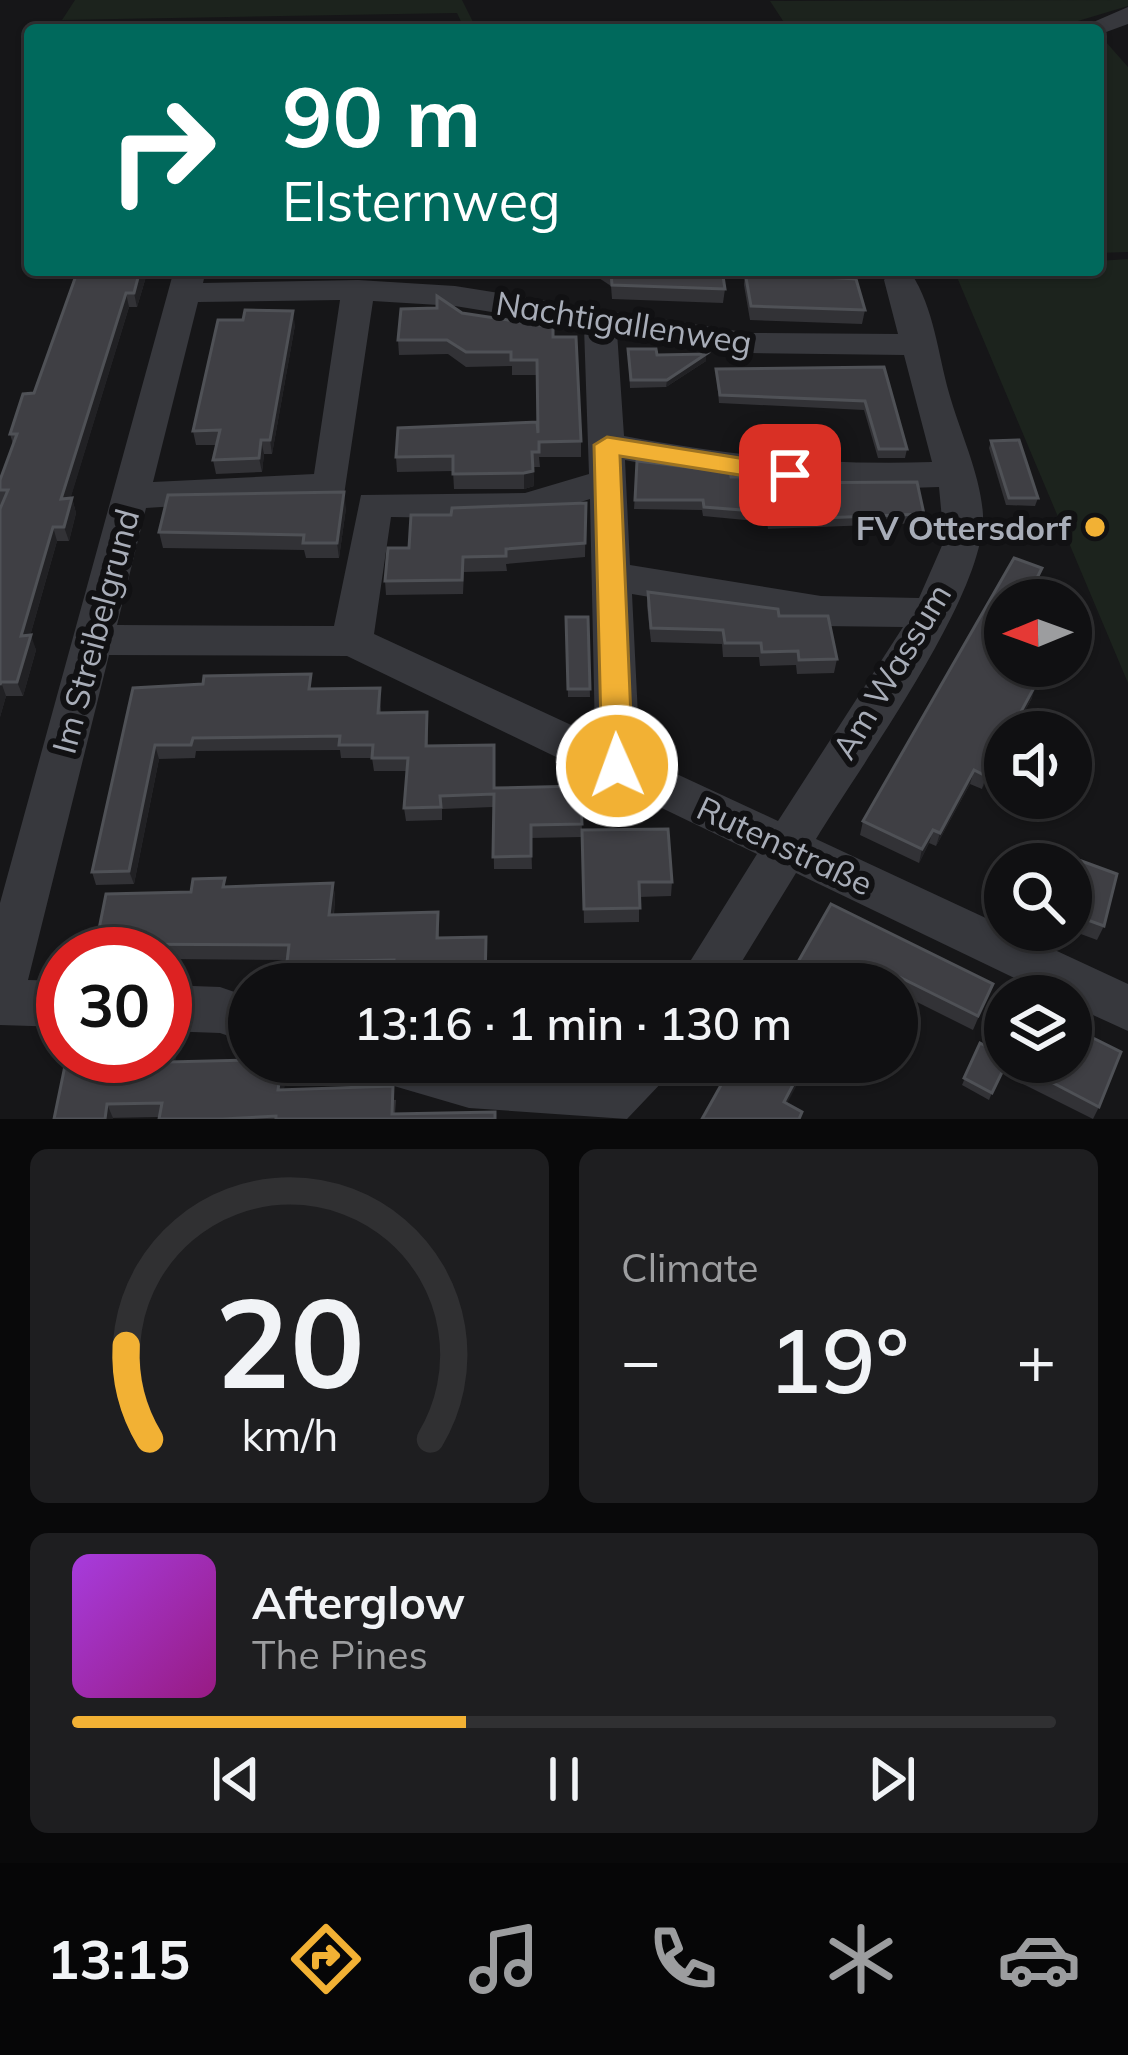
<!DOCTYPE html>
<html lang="en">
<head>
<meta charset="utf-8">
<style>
	body { margin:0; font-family:Mulish,sans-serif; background:#1e1e20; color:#f1f3f6; height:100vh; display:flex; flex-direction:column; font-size:45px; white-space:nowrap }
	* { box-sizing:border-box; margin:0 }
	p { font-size:39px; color:#9c9d9f }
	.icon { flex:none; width:66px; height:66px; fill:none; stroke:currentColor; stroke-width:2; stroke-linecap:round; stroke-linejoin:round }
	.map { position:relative; height:1119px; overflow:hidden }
	.side { display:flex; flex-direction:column; gap:30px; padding:30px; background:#09090a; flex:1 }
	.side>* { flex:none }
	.guide { position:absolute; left:24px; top:24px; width:1080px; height:252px; border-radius:12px; box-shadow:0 3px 9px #0004,0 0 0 3px #303032; background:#00695c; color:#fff; overflow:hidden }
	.needle { width:78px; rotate:269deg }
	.tools { position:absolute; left:984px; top:579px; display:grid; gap:24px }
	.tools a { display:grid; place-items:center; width:108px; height:108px; border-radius:50%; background:#101012; box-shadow:0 3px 9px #0004,0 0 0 3px #303032; font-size:60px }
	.speed { position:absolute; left:36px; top:927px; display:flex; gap:24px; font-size:60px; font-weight:700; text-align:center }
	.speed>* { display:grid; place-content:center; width:156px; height:156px; border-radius:50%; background:#101012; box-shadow:0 3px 9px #0004,0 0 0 3px #303032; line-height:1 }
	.speed .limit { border:18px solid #d22; background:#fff; color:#111 }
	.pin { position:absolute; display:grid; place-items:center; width:102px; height:102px; color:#fff; margin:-51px; border-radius:24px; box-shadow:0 6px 18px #0006 }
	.me { position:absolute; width:132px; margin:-66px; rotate:358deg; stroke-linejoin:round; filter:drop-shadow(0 0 9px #0008) }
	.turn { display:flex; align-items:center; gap:42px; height:252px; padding:0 60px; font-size:54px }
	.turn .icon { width:156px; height:156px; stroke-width:2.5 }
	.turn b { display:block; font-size:84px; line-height:102px }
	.big { font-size:90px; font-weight:600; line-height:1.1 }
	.side .tile { flex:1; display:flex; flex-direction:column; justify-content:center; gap:18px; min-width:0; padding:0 42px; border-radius:18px; background:#1e1e20 }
	.side .dial { align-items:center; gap:0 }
	.dial svg { height:312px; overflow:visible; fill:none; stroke:#303032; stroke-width:7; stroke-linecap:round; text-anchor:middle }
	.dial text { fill:#f1f3f6; stroke:none }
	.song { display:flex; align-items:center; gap:36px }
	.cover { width:144px; height:144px; border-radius:18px; background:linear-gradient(135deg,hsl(280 70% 55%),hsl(310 70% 35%)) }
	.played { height:12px; border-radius:6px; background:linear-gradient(90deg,#f2b134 40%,#303032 40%) }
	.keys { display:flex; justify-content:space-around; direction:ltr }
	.heat { display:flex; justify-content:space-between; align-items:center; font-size:66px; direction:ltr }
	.side .tiles { flex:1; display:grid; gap:30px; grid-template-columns:1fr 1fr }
	.tile:last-child { grid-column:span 2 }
	.trip { position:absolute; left:228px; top:963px; width:690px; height:120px; border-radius:60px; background:#101012; box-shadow:0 3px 9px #0004,0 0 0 3px #303032; font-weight:600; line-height:120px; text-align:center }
	.dock { display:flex; height:192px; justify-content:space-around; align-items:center; background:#060607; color:#9c9d9f }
	.dock .icon { width:84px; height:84px }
	.dock .active { color:#f2b134 }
	.dock b { font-size:54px; color:#f1f3f6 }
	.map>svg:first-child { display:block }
	.green { fill:#1c231d }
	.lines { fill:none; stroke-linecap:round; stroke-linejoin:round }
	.minor { fill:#37383d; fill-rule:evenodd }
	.wall { fill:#323236 }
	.shaded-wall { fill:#212124 }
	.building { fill:#3f3f44; stroke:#4f5156; stroke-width:3 }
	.route { fill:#f2b134; stroke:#9d7322; stroke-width:3 }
	.poi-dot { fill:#f2b134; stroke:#111113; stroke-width:4.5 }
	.labels { text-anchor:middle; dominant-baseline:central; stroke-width:12; stroke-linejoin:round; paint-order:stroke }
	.street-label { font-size:33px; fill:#a8adb8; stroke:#111113 }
	.poi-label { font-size:33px; font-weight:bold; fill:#a8adb8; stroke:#111113; text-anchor:end }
</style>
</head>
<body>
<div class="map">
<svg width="1128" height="1119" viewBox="0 0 1128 1119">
	<rect width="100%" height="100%" fill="#161618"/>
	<!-- green -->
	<g class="green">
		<polygon points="75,0 462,0 477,30 465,30 457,13 62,20"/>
		<polygon points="1128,0 1128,6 1078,21 1092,30 789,30 770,1"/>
		<polygon points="1098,33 1128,67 1128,252 1098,253"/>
		<polygon points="1128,259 1128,683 954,270 1098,270 1098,261"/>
	</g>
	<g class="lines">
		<!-- minor -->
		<g class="minor">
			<polygon points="1128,7 1128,24 1098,35 1098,30 1075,30"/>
			<path d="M174 270H206L203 283 358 280 455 286 749 333 898 334 884 280 889 273H911C934 308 938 354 949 393 960 432 981 476 983 515 986 595 860 766 816 839L1128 984V1031L1071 1005V996H1052L796 873 728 984H676L757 854 347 656 109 655 28 980 63 981V1027L0 1025V903ZM340 300 314 474 153 482 198 302ZM373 301 455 306 584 327 589 474 525 493 361 495 334 626 117 625 146 508 344 495ZM617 332 749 353 904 355 932 462C826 466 728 455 624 436ZM625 460C732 481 830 491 939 487L944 541 919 598 821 596 630 565ZM590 499 595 736 374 634 391 517 528 519ZM632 594 821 626 903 627 778 821 640 757Z"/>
			<polygon points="165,985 220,987 249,997 249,1043 220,1033 165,1031"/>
			<polygon points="362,1062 502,1062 604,1073 614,1062 673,1062 665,1079 627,1119 469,1108 370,1079"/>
		</g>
	</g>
	<!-- wall -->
	<g class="wall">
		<polygon points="78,270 148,270 137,307 129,307 70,499 72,498 76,513 69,541 57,541 30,636 36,650 23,696 6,696 0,717 0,480 13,444 10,434 34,393"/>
		<polygon points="439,270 531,270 531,273 440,274"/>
		<polygon points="593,270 722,270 725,289 723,303 612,299 611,286 593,274"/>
		<polygon points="745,272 865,310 862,324 750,320 744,285"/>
		<polygon points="462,313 553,337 581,441 581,457 539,457 540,467 533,467 534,486 524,489 454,489 453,471 397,472 396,457 537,422 538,375 512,375 512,366 466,367 448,354 399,355 398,340"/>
		<polygon points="295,325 272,454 264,454 262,472 216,474 213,460 217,445 196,445 193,431"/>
		<polygon points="628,349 657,355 706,361 666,387 630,388"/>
		<polygon points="884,367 907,449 905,458 878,458 864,410 719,403 716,369"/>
		<polygon points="991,441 1038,498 1035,506 1006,505 989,448"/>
		<polygon points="637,461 731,477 924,514 922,523 768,529 767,522 703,516 702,510 634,509"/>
		<polygon points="586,503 585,557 506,564 507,571 464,572 463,594 386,595 385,581 409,548 451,515"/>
		<polygon points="346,508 339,558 306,558 304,550 163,548 159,532"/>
		<polygon points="1042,568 1038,582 1003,649 1005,666 1030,666 1025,679 1032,698 1013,732 1005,732 982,789 970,784 936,846 929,843 919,863 860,835 863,821"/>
		<polygon points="648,592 779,616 837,659 834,673 797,674 796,665 760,666 759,657 723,657 722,644 651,642 647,606"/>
		<polygon points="566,617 588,617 590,697 568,697"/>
		<polygon points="133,688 380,688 381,713 428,725 428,746 494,788 580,786 582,830 672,882 671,896 639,897 639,922 584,923 582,837 531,838 532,869 494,869 493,807 442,809 442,820 406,821 404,808 407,771 374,771 372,758 341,758 340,750 196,751 195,758 159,759 134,884 96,885 92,872"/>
		<polygon points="1071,864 1104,926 1097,940 1070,930"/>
		<polygon points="333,883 335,897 334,915 438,912 439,937 486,937 487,952 393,975 290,977 287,960 165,959 165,954 99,954 96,944 191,892 227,887"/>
		<polygon points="831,904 993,984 973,1030 897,992 897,984 882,984 869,978 866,984 778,984 786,983"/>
		<polygon points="171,1040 176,1054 175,1062 286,1073 284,1089 396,1100 395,1114 496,1119 159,1119 159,1117 54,1119"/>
		<polygon points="980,1043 1005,1062 989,1100 962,1085"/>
		<polygon points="1018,1062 1099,1107 1093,1119 1011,1078"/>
	</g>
	<!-- shaded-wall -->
	<g class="shaded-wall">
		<polygon points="140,270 148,270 137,307 134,293"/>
		<polygon points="126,293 129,307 66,513 61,499"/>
		<polygon points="293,311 295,325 272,454 270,440"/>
		<polygon points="706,354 706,361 666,387 667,380"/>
		<polygon points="261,440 264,454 262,472 259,458"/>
		<polygon points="533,471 534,486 524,489 524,473"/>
		<polygon points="344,492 346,508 339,558 337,543"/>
		<polygon points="72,498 76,513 69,541 64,527"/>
		<polygon points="53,527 57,541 26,650 21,636"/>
		<polygon points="1042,568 1038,582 1029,600 1026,600"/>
		<polygon points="31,635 36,650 23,696 17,682"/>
		<polygon points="1,682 6,696 0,717 0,685"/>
		<polygon points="1036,684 1032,698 1013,732 1010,732"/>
		<polygon points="1005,741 1005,747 982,789 986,776"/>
		<polygon points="155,745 159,759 134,884 129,871"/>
		<polygon points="974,770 970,784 936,846 940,833"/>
		<polygon points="933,830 929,843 919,863 922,849"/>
		<polygon points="333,883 335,897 332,929 329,915"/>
		<polygon points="171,1040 176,1054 173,1076 168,1062"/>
		<polygon points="282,1062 286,1073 282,1103 278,1090"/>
		<polygon points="805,1062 809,1062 781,1115 784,1102"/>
		<polygon points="107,1104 113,1118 113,1119 105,1119"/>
	</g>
	<!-- building -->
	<g class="building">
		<polygon points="78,270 140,270 134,293 126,293 61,499 72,498 64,527 53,527 21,636 31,635 17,682 1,682 0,685 0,509 8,490 0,490 0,480 17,434 10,434 23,394 34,393"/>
		<polygon points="609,270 722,270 725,289 612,285 611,272"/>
		<polygon points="745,272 856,279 865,310 751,306"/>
		<polygon points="437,296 462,313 535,324 553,328 553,337 576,337 581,441 539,442 539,452 532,452 533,471 524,473 453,474 453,456 396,457 398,428 537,422 538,433 537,360 511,360 511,352 466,352 447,340 398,340 401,309 437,308"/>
		<polygon points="245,310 293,311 270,440 261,440 259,458 213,460 220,430 193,431 218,320 243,320"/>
		<polygon points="628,349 656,349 657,355 706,354 667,380 631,380"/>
		<polygon points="884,367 907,449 879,449 865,401 720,395 716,369"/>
		<polygon points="1019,440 1038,498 1009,498 991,441"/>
		<polygon points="637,461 730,472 731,477 762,477 763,483 917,482 924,514 769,520 768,512 704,507 703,500 635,500"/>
		<polygon points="344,492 337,543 303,543 304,535 159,532 168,495"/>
		<polygon points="586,503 585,543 506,549 506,556 463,557 462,580 385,581 388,548 409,548 411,515 451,515 452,508"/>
		<polygon points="1014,558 1042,568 1026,600 1005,600 1005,638 1000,648 1005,650 1005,666 1029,666 1022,678 1036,684 1010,732 1005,732 1005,741 986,776 974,770 940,833 933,830 922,849 863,821"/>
		<polygon points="648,592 778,609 779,616 828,616 837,659 799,660 798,651 762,652 761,643 725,643 723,630 651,628"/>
		<polygon points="566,617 588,617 590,689 568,689"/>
		<polygon points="311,674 309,689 380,688 378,713 427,712 426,746 494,745 494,788 580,786 582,824 531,825 531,856 493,857 494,794 440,796 441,807 404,808 408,758 372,758 373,745 339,745 340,736 193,738 191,745 155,745 129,871 92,872 133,688 203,684 204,676"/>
		<polygon points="668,829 672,882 639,882 640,908 584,909 582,830"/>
		<polygon points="1065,855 1117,874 1104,926 1071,914 1071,864 1063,864"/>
		<polygon points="225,878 223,887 333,883 329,915 438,912 437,938 486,937 485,984 393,984 394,960 287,962 289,945 96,944 106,894 191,892 193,879"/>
		<polygon points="831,904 993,984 978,1016 873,964 862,984 778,984 780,980 786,983"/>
		<polygon points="1071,1027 1121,1052 1099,1107 1017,1064 1018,1062 1071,1062"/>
		<polygon points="171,1040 168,1062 249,1060 249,1062 282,1062 278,1090 393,1086 392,1114 495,1112 495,1119 276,1119 276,1116 223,1119 159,1119 162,1103 107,1104 105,1119 54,1119 67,1056 165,1056 165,1041"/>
		<polygon points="980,1043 1005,1056 1005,1062 1007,1062 992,1093 964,1078"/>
		<polygon points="734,1062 805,1062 784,1102 802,1112 799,1119 702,1119"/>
	</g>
	<!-- route -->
	<polygon class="route" points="607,437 790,466 803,475 790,483 620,456 633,766 617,779 602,766 594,445"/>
	<!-- markers -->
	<circle class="poi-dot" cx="1095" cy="527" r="12"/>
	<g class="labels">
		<!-- street labels -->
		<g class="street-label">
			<text transform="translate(624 322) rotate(9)">Nachtigallenweg</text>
			<text transform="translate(95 631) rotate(-75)">Im Streibelgrund</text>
			<text transform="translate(891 671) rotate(-59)">Am Wassum</text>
			<text transform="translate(785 845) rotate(25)">Rutenstraße</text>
		</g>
		<!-- poi labels -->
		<g class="poi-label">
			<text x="1071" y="527">FV Ottersdorf</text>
		</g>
	</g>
</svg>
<div class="tools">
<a><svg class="needle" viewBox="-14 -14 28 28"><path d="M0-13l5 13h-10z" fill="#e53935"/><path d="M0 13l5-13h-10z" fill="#9c9d9f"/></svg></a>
<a><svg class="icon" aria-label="sound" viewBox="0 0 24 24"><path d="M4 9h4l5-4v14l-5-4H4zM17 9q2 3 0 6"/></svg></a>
<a><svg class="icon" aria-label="search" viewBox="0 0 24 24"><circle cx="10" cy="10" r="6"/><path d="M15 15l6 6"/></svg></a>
<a><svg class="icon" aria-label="layers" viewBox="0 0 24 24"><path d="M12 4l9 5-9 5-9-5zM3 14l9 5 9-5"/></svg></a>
</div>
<div class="speed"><div class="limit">30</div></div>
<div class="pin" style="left:790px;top:475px;background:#d93025"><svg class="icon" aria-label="arrive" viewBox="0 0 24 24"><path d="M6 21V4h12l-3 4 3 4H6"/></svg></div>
<svg class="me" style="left:617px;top:766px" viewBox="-20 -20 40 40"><circle r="17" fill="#f2b134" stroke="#fff" stroke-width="3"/><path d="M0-11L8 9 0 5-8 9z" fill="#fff"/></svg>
<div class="trip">13:16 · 1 min · 130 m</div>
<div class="guide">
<div class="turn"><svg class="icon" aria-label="right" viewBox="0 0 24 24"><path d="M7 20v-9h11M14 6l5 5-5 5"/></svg><div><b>90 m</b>Elsternweg</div></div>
</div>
</div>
<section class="side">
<div class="tiles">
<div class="tile dial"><svg viewBox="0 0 100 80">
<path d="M14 69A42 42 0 1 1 86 69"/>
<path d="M14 69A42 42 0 0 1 8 45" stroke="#f2b134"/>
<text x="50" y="56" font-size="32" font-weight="700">20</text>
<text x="50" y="72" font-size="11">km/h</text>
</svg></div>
<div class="tile"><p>Climate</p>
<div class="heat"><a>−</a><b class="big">19°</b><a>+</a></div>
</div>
<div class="tile">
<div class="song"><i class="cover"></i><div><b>Afterglow</b><p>The Pines</p></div></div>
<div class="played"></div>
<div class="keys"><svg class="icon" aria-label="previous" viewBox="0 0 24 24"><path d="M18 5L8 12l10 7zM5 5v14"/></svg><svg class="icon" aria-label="pause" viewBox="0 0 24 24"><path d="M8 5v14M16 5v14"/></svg><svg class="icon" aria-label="next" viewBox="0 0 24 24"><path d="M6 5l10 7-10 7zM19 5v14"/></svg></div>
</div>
</div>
</section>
<nav class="dock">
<b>13:15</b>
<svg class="icon active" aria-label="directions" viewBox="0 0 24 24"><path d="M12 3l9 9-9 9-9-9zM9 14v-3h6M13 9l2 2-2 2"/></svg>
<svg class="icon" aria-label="music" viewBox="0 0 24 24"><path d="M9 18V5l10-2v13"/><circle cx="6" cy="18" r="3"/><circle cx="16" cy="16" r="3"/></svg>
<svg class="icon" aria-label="phone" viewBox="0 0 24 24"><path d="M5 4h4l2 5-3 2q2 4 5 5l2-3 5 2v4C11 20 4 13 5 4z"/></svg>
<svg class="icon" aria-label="climate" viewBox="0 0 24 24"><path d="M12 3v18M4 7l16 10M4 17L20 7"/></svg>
<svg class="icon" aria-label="car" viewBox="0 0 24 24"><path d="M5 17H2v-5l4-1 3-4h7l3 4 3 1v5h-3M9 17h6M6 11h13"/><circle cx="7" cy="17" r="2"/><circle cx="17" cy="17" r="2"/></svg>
</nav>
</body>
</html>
